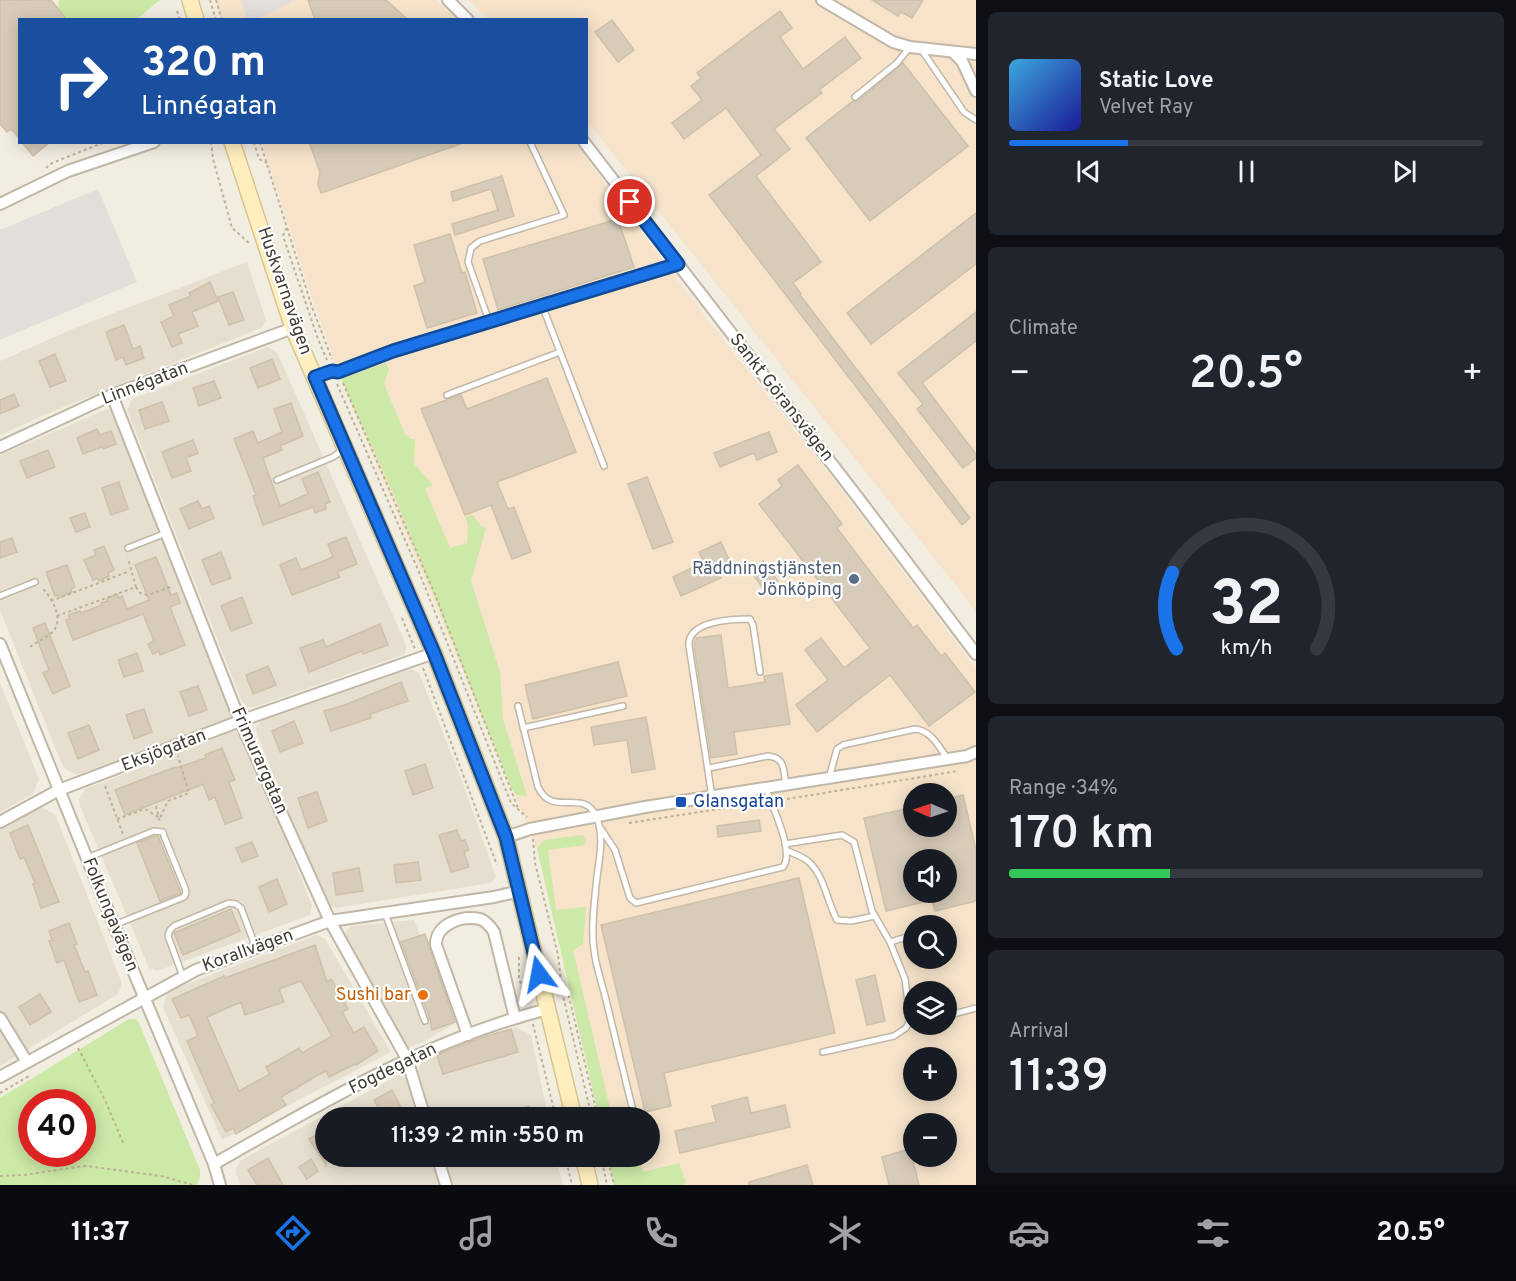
<!DOCTYPE html>
<html lang="en">
<head>
<meta charset="utf-8">
<style>
	body { margin:0; font-family:Overpass,sans-serif; background:#20242c; color:#f1f3f6; height:100vh; display:flex; flex-direction:column; font-size:22px; white-space:nowrap }
	* { box-sizing:border-box; margin:0 }
	p { font-size:20px; color:#9ea1a6 }
	.icon { flex:none; width:33px; height:33px; fill:none; stroke:currentColor; stroke-width:2; stroke-linecap:round; stroke-linejoin:round }
	.map { position:relative; flex:1; overflow:hidden }
	.sheet { display:flex; flex-direction:column; gap:12px; padding:12px; background:#0d0f14; width:540px }
	.sheet>* { flex:none }
	.hud { position:absolute; left:18px; top:18px; width:570px; height:126px; border-radius:0px; box-shadow:0 3px 15px #0003; background:#1a4fa0; color:#fff; overflow:hidden }
	.needle { width:39px; rotate:272deg }
	.fabs { position:absolute; left:903px; top:783px; display:grid; gap:12px }
	.fabs a { display:grid; place-items:center; width:54px; height:54px; border-radius:50%; background:#171b24; box-shadow:0 3px 15px #0003; font-size:30px }
	.speed { position:absolute; left:18px; top:1089px; display:flex; gap:12px; font-size:30px; font-weight:700; text-align:center }
	.speed>* { display:grid; place-content:center; width:78px; height:78px; border-radius:50%; background:#171b24; box-shadow:0 3px 15px #0003; line-height:1 }
	.speed .limit { border:9px solid #d22; background:#fff; color:#111 }
	.pin { position:absolute; display:grid; place-items:center; width:51px; height:51px; color:#fff; margin:-26px; border:3px solid #fff; border-radius:50%; box-shadow:0 2px 6px #0007 }
	.me { position:absolute; width:66px; margin:-33px; rotate:347deg; stroke-linejoin:round; filter:drop-shadow(0 0 4px #0008) }
	.turn { display:flex; align-items:center; gap:21px; height:126px; padding:0 24px; font-size:27px }
	.turn .icon { width:78px; height:78px; stroke-width:2.5 }
	.turn b { display:block; font-size:42px; line-height:51px }
	.big { font-size:45px; font-weight:600; line-height:1.1 }
	.sheet .card { flex:1; display:flex; flex-direction:column; justify-content:center; gap:9px; min-width:0; padding:0 21px; border-radius:9px; background:#20242c }
	.sheet .dial { align-items:center; gap:0 }
	.dial svg { height:156px; overflow:visible; fill:none; stroke:#363941; stroke-width:7; stroke-linecap:round; text-anchor:middle }
	.dial text { fill:#f1f3f6; stroke:none }
	.song { display:flex; align-items:center; gap:18px }
	.cover { width:72px; height:72px; border-radius:9px; background:linear-gradient(135deg,hsl(200 70% 55%),hsl(240 70% 35%)) }
	.played { height:6px; border-radius:3px; background:linear-gradient(90deg,#1a73e8 25%,#363941 25%) }
	.keys { display:flex; justify-content:space-around; direction:ltr }
	.heat { display:flex; justify-content:space-between; align-items:center; font-size:33px; direction:ltr }
	.charge { height:9px; border-radius:4px; background:linear-gradient(90deg,#34c759 34%,#363941 0) }
	.trip { position:absolute; left:315px; top:1107px; width:345px; height:60px; border-radius:30px; background:#171b24; box-shadow:0 3px 15px #0003; font-weight:600; line-height:60px; text-align:center }
	.menu { display:flex; height:96px; justify-content:space-around; align-items:center; background:#090b0e; color:#9ea1a6 }
	.menu .icon { width:42px; height:42px }
	.menu .current { color:#1a73e8 }
	.menu b { font-size:27px; color:#f1f3f6 }
	main { display:flex; flex:1; min-height:0 }
	.map>svg:first-child { display:block }
	.residential { fill:#e6dfcf }
	.commercial { fill:#f6e3ca; fill-rule:evenodd }
	.green { fill:#cce9a7; fill-rule:evenodd }
	.parking { fill:#e2dfdb }
	.building { fill:#d7cbb9; stroke:#cfc0a9; stroke-width:1.5; fill-rule:evenodd }
	.lines { fill:none; stroke-linecap:round; stroke-linejoin:round }
	.lane-casing { stroke:#c0b7a7; stroke-width:8 }
	.street-casing { stroke:#c0b7a7; stroke-width:14 }
	.secondary-casing { stroke:#d8c490; stroke-width:18 }
	.path { stroke:#c0b094; stroke-width:2; stroke-dasharray:3 3; stroke-linecap:butt }
	.lane { stroke:#fff; stroke-width:5 }
	.street { stroke:#fff; stroke-width:10 }
	.secondary { stroke:#ffefbe; stroke-width:15 }
	.route-casing { stroke:#114b97; stroke-width:15 }
	.route { stroke:#1a73e8; stroke-width:10 }
	.service-dot { fill:#5c6f8a; stroke:#fff; stroke-width:2 }
	.transit-dot { fill:#1a4fb4; stroke:#fff; stroke-width:2 }
	.food-dot { fill:#e8710a; stroke:#fff; stroke-width:2 }
	.labels { text-anchor:middle; dominant-baseline:central; stroke-width:4.5; stroke-linejoin:round; paint-order:stroke }
	.street-label { font-size:18px; fill:#433c32; stroke:#fff }
	.service-label { font-size:18px; fill:#4e5e75; stroke:#fff; text-anchor:end }
	.transit-label { font-size:18px; fill:#164399; stroke:#fff; text-anchor:start }
	.food-label { font-size:18px; fill:#c56008; stroke:#fff; text-anchor:end }
</style>
</head>
<body>
<main>
<div class="map">
<svg width="976" height="1185" viewBox="0 0 976 1185">
	<rect width="100%" height="100%" fill="#f2ede1"/>
	<!-- residential -->
	<g class="residential">
		<polygon points="247,262 266,320 261,328 51,412 0,435 0,361 75,328"/>
		<polygon points="268,347 277,352 406,645 405,654 255,707 249,707 242,702 127,410 132,399"/>
		<polygon points="107,409 117,413 232,708 230,721 76,775 63,767 0,610 0,455"/>
		<polygon points="410,669 419,673 462,781 496,877 491,883 336,908 329,906 324,900 257,734 256,727 261,721"/>
		<polygon points="0,683 39,779 33,794 0,812"/>
		<polygon points="234,731 245,736 312,906 310,915 157,971 149,968 80,806 79,799 85,789"/>
		<polygon points="41,807 55,814 121,981 121,986 118,994 0,1066 0,827"/>
		<polygon points="414,920 454,1024 425,1041 409,1047 404,1044 345,939 346,932 351,926"/>
		<polygon points="317,935 325,939 391,1052 222,1140 163,1007 166,996 171,990"/>
		<polygon points="516,1027 531,1035 548,1117 431,1117 417,1073 422,1061"/>
		<polygon points="399,1075 408,1078 420,1117 326,1118 326,1156 431,1157 439,1185 241,1185 236,1174 236,1168 241,1160"/>
		<polygon points="443,1157 556,1157 563,1185 452,1185"/>
	</g>
	<!-- commercial -->
	<g class="commercial">
		<polygon points="215,0 436,0 457,19 221,19"/>
		<polygon points="468,0 976,0 976,611 587,121 586,20 489,19"/>
		<path d="M262 143H575L701 311 831 476 976 669V1185H614L608 1157 650 1156V1118L599 1117 537 848 341 379 310 292ZM914 794H946V826H914ZM914 860H946V892H914ZM914 926H946V958H914ZM914 992H946V1024H914ZM914 1058H946V1090H914ZM914 1124H946V1156H914Z"/>
	</g>
	<!-- green -->
	<g class="green">
		<polygon points="59,0 160,0 137,19 67,20 58,8"/>
		<polygon points="386,363 389,369 384,384 405,434 411,439 415,439 414,464 433,485 425,489 450,548 467,543 468,528 466,517 472,515 481,526 486,528 471,581 500,672 503,719 527,796 517,795 512,790 394,495 341,379"/>
		<polygon points="583,835 586,841 585,845 548,850 556,910 586,907 583,944 573,950 612,1117 599,1117 537,848 544,840"/>
		<path d="M129 1019H136L139 1023 200 1170V1177L197 1185H0V1098ZM32 1102H82V1154H32Z"/>
		<polygon points="608,1157 638,1157 643,1172 679,1163 686,1182 683,1185 614,1185"/>
	</g>
	<!-- parking -->
	<g class="parking">
		<polygon points="241,0 291,0 292,2 257,19 247,20"/>
		<polygon points="98,189 137,282 0,340 0,230"/>
	</g>
	<!-- building -->
	<g class="building">
		<polygon points="0,0 51,0 67,20 20,20 20,139 11,129 7,132 0,124"/>
		<polygon points="308,0 386,0 408,20 315,20"/>
		<polygon points="872,0 923,0 912,18 901,12 898,16"/>
		<polygon points="780,11 792,28 780,37 803,69 845,37 861,58 819,90 822,93 774,129 790,149 756,176 821,262 793,283 801,294 800,295 970,518 962,525 709,195 761,155 726,108 684,139 672,123 702,100 691,86 701,78 697,73"/>
		<polygon points="612,20 634,50 618,62 595,32"/>
		<polygon points="903,63 968,146 870,221 806,138 853,101 858,101"/>
		<polygon points="22,142 50,142 33,156"/>
		<polygon points="309,142 459,142 460,144 321,193 318,184 320,172"/>
		<polygon points="502,176 514,216 455,235 452,224 498,210 491,189 453,201 451,192"/>
		<polygon points="976,213 976,264 871,344 847,313"/>
		<polygon points="618,219 634,267 498,310 483,259"/>
		<polygon points="450,234 462,273 465,272 477,313 427,328 414,286 425,282 414,245"/>
		<polygon points="210,282 218,301 192,312 198,326 178,334 182,343 172,347 161,322 174,316 169,305 191,296 189,293"/>
		<polygon points="233,292 244,320 229,325 218,297"/>
		<polygon points="976,312 976,341 922,383 976,454 976,458 963,468 917,409 923,404 898,373"/>
		<polygon points="124,325 133,349 140,346 144,358 126,365 123,357 116,360 106,332"/>
		<polygon points="55,354 66,381 50,387 39,361"/>
		<polygon points="272,359 280,379 258,388 250,368"/>
		<polygon points="547,378 576,452 497,482 508,509 514,507 531,552 512,559 491,505 465,515 421,409 461,395 467,409"/>
		<polygon points="214,381 221,398 199,406 193,388"/>
		<polygon points="14,394 19,406 0,414 0,400"/>
		<polygon points="162,402 169,421 145,429 139,410"/>
		<polygon points="291,403 303,436 280,446 282,450 263,458 280,506 308,494 302,479 318,472 330,502 325,504 326,509 315,513 313,507 263,525 253,496 256,495 234,439 253,431 258,443 282,432 274,409"/>
		<polygon points="97,429 100,435 111,431 116,444 103,449 102,447 83,454 77,438"/>
		<polygon points="769,432 777,452 757,460 754,453 720,467 714,453"/>
		<polygon points="193,440 198,453 186,458 191,471 172,478 162,452"/>
		<polygon points="48,450 55,467 27,478 20,461"/>
		<polygon points="798,465 842,524 837,528 913,628 917,625 941,656 945,653 975,692 929,726 890,675 817,732 796,705 828,680 805,650 821,638 844,668 870,648 759,504 782,486 778,480"/>
		<polygon points="647,477 673,542 653,549 628,484"/>
		<polygon points="119,482 128,509 111,515 102,488"/>
		<polygon points="198,501 202,509 209,506 214,518 189,529 180,509"/>
		<polygon points="85,513 90,527 76,532 70,518"/>
		<polygon points="346,537 357,564 337,572 340,577 292,595 280,565 296,558 301,570 333,557 328,544"/>
		<polygon points="12,538 17,552 0,558 0,542"/>
		<polygon points="721,542 731,564 717,570 721,578 681,596 673,577 704,562 699,552"/>
		<polygon points="104,546 114,570 108,573 109,576 99,581 98,578 93,580 84,560 96,555 94,550"/>
		<polygon points="221,552 231,578 212,585 202,560"/>
		<polygon points="156,557 171,595 177,593 180,603 170,607 185,645 160,655 159,651 153,654 148,644 154,641 143,614 73,640 66,620 70,619 68,615 80,611 81,613 102,605 101,603 107,601 107,599 117,594 119,598 122,596 127,609 149,600 135,565"/>
		<polygon points="763,561 778,581 764,590 750,570"/>
		<polygon points="67,565 75,587 71,589 72,592 60,597 59,595 55,596 46,572"/>
		<polygon points="242,597 252,623 231,631 221,606"/>
		<polygon points="45,623 70,686 53,694 43,673 49,670 33,628"/>
		<polygon points="380,624 388,645 363,654 362,651 309,672 300,648 323,640 326,647"/>
		<polygon points="721,635 728,688 765,682 764,676 782,673 790,724 734,732 737,754 711,758 694,645 696,638"/>
		<polygon points="137,653 143,671 124,677 118,660"/>
		<polygon points="618,662 627,696 533,719 525,685"/>
		<polygon points="268,666 276,685 253,694 246,675"/>
		<polygon points="401,682 408,701 370,714 371,718 331,731 324,711 345,705"/>
		<polygon points="198,686 207,710 189,716 180,692"/>
		<polygon points="144,709 152,732 134,739 126,715"/>
		<polygon points="646,717 655,769 632,773 627,740 594,745 591,727"/>
		<polygon points="294,721 303,743 280,752 272,731"/>
		<polygon points="89,725 99,750 78,759 68,733"/>
		<polygon points="222,748 235,780 229,782 242,818 225,824 215,797 209,800 203,784 125,815 115,790 175,767 176,768 206,758 205,755"/>
		<polygon points="425,764 433,788 413,795 405,771"/>
		<polygon points="317,792 327,821 308,828 298,798"/>
		<path d="M963 795 976 850V901L935 911 932 900 886 911 864 818 914 807V826H946V799ZM914 860H946V892H914Z"/>
		<polygon points="759,820 761,831 718,837 717,826"/>
		<polygon points="28,825 59,902 41,908 33,884 35,883 24,857 20,859 10,833"/>
		<polygon points="457,830 461,841 465,840 469,850 464,852 469,867 451,872 439,835"/>
		<polygon points="155,836 158,836 181,893 160,901 137,843"/>
		<polygon points="252,842 258,856 242,862 236,848"/>
		<polygon points="418,862 421,880 396,883 394,865"/>
		<polygon points="359,868 363,891 336,895 333,873"/>
		<polygon points="799,878 835,1033 664,1073 671,1106 645,1112 601,925"/>
		<polygon points="277,879 287,904 269,912 259,887"/>
		<polygon points="231,909 240,931 183,955 174,933"/>
		<polygon points="69,923 77,944 74,945 85,972 88,971 97,995 79,1002 64,960 57,963 49,941 52,940 49,931"/>
		<polygon points="425,934 455,1022 432,1030 430,1019 401,942"/>
		<path d="M315 945 327 982 331 979 348 1009 342 1012 354 1033 364 1027 378 1051 356 1065 355 1064 329 1077 326 1071 318 1075 281 1097 286 1105 236 1134 233 1128 226 1132 211 1105 214 1103 187 1041 198 1036 189 1015 181 1018 172 999 224 976 225 978ZM301 981 332 1036 302 1053 299 1048 266 1067 270 1074 239 1091 207 1017 241 1002 245 1015 284 1002 279 989Z"/>
		<polygon points="875,975 885,1021 867,1025 856,980"/>
		<polygon points="40,994 51,1012 30,1025 19,1007"/>
		<polygon points="511,1029 518,1052 443,1074 437,1055 483,1037"/>
		<polygon points="392,1090 404,1113 396,1118 384,1118 374,1100"/>
		<polygon points="747,1097 751,1113 785,1105 790,1127 680,1153 675,1131 716,1122 712,1106"/>
		<polygon points="529,1106 532,1118 498,1118 498,1115"/>
		<polygon points="326,1129 326,1165 309,1139"/>
		<polygon points="910,1149 919,1185 889,1185 882,1157"/>
		<polygon points="268,1158 283,1185 257,1185 248,1170"/>
		<polygon points="311,1159 318,1171 307,1179 299,1167"/>
		<polygon points="807,1165 813,1185 749,1185 749,1182"/>
	</g>
	<g class="lines">
		<!-- lane casing -->
		<g class="lane-casing">
			<g id="lane">
				<polyline points="921,49 964,112 976,120"/>
				<polyline points="855,97 897,63 909,48"/>
				<polyline points="542,305 604,466"/>
				<polyline points="489,321 468,262 471,248 480,241 564,215 530,142"/>
				<polyline points="447,395 560,352"/>
				<polyline points="277,480 333,457 344,449"/>
				<polyline points="128,548 166,533"/>
				<polyline points="0,596 35,582"/>
				<path d="M518 706 538 787C553 819 584 786 597 818 605 840 598 863 596 886 594 906 591 930 594 950 596 968 603 986 607 1004 616 1041 625 1078 634 1115"/>
				<polyline points="523,728 623,706"/>
				<path d="M709 768 768 756C786 758 783 770 786 785"/>
				<path d="M829 778 837 749 843 745 915 729C932 731 938 746 948 759"/>
				<path d="M712 797 689 646C687 621 731 619 750 619L753 625 760 672"/>
				<path d="M601 829 615 850 630 898 636 903 783 867C795 852 772 806 766 789"/>
				<polyline points="785,844 842,835 854,842 872,911 890,942 905,979 910,1020 906,1028 894,1036 823,1052"/>
				<path d="M788 851C794 854 804 857 809 862 825 877 827 902 837 920L851 921 875 916"/>
				<polyline points="87,858 154,831 163,832 164,836 185,888 186,893 184,897 114,925"/>
				<polyline points="385,913 425,1021"/>
				<polyline points="890,942 914,935"/>
				<polyline points="183,977 168,936 170,930 174,926 229,903 236,904 241,908 256,948"/>
				<polyline points="946,1016 976,1008"/>
			</g>
		</g>
		<!-- street casing -->
		<g class="street-casing">
			<g id="street">
				<polyline points="448,0 468,20"/>
				<polyline points="822,0 893,42 910,47 976,54"/>
				<polyline points="953,52 962,61 976,91"/>
				<polyline points="584,142 859,499 976,654"/>
				<polyline points="0,204 68,171 154,142"/>
				<polyline points="315,377 332,371 338,372 393,351 678,264"/>
				<polyline points="112,395 240,721 330,921 407,1059 425,1118"/>
				<polyline points="0,447 112,395 293,328"/>
				<polyline points="0,644 114,925 214,1164 220,1185"/>
				<polyline points="0,822 59,790 240,721 434,653"/>
				<polyline points="506,837 530,829 645,807 967,756 976,752"/>
				<polyline points="0,1018 27,1062"/>
				<path d="M468 1035 436 945C435 925 461 915 480 919 486 921 490 926 494 932L515 1018"/>
				<polyline points="0,1077 196,970 256,948 330,921 494,897 520,891"/>
				<polyline points="437,1156 446,1185"/>
				<path d="M214 1164C321 1103 428 1039 548 1009"/>
			</g>
		</g>
		<!-- secondary casing -->
		<g class="secondary-casing">
			<g id="secondary">
				<polyline points="190,0 196,20"/>
				<polyline points="232,142 293,328 434,653 506,837 574,1118"/>
				<polyline points="583,1156 590,1185"/>
			</g>
		</g>
		<!-- path -->
		<g class="path">
			<polyline points="210,0 216,20"/>
			<polyline points="216,0 222,20"/>
			<polyline points="177,11 180,20"/>
			<polyline points="211,142 213,159 232,228 249,243"/>
			<polyline points="254,142 259,159 267,163"/>
			<polyline points="260,142 312,307 332,359"/>
			<polyline points="46,168 52,163 105,142"/>
			<polyline points="287,230 286,229 283,236 318,339 327,360"/>
			<polyline points="343,383 434,592 518,808"/>
			<polyline points="337,384 419,572 511,803 527,817"/>
			<polyline points="136,587 140,593 148,595 173,586"/>
			<polyline points="51,601 130,571"/>
			<polyline points="57,616 136,587 128,558"/>
			<polyline points="402,618 415,649"/>
			<path d="M30 647C37 641 44 639 50 634 66 623 53 598 42 588"/>
			<polyline points="423,668 497,865"/>
			<polyline points="105,786 123,834"/>
			<polyline points="781,800 958,771"/>
			<polyline points="156,806 160,822"/>
			<polyline points="117,819 145,809 160,818 168,801 189,793 178,756"/>
			<polyline points="629,823 763,802"/>
			<polyline points="533,839 535,863 558,955 563,996 592,1118"/>
			<polyline points="519,957 519,978 527,1004"/>
			<polyline points="564,984 569,997 598,1118"/>
			<polyline points="533,1024 556,1118"/>
			<polyline points="78,1048 105,1100 124,1145"/>
			<polyline points="0,1093 29,1076"/>
			<polyline points="565,1156 572,1185"/>
			<polyline points="601,1156 607,1185"/>
			<polyline points="607,1156 614,1185"/>
			<polyline points="0,1176 24,1175 83,1166 94,1167 161,1176 193,1185"/>
		</g>
		<!-- lane -->
		<use href="#lane" class="lane"/>
		<!-- street -->
		<use href="#street" class="street"/>
		<!-- secondary -->
		<use href="#secondary" class="secondary"/>
	</g>
	<g class="lines">
		<!-- route casing -->
		<g class="route-casing">
			<polyline id="route" points="539,974 506,837 434,653 315,377 332,371 338,372 393,351 678,264 630,202"/>
		</g>
		<!-- route -->
		<use href="#route" class="route"/>
	</g>
	<!-- markers -->
	<circle class="service-dot" cx="854" cy="579" r="6"/>
	<rect class="transit-dot" x="675" y="796" width="12" height="12" rx="3"/>
	<circle class="food-dot" cx="423" cy="995" r="6"/>
	<g class="labels">
		<!-- street labels -->
		<g class="street-label">
			<text transform="translate(284 291) rotate(71)">Huskvarnavägen</text>
			<text transform="translate(145 384) rotate(-21)">Linnégatan</text>
			<text transform="translate(781 398) rotate(52)">Sankt Göransvägen</text>
			<text transform="translate(164 751) rotate(-21)">Eksjögatan</text>
			<text transform="translate(259 761) rotate(66)">Frimurargatan</text>
			<text transform="translate(110 915) rotate(68)">Folkungavägen</text>
			<text transform="translate(248 951) rotate(-20)">Korallvägen</text>
			<text transform="translate(393 1069) rotate(-26)">Fogdegatan</text>
		</g>
		<!-- service labels -->
		<g class="service-label">
			<text x="842" y="569">Räddningstjänsten<tspan x="842" dy="21">Jönköping</tspan></text>
		</g>
		<!-- transit labels -->
		<g class="transit-label">
			<text x="693" y="802">Glansgatan</text>
		</g>
		<!-- food labels -->
		<g class="food-label">
			<text x="411" y="995">Sushi bar</text>
		</g>
	</g>
</svg>
<div class="fabs">
<a><svg class="needle" viewBox="-14 -14 28 28"><path d="M0-13l5 13h-10z" fill="#e53935"/><path d="M0 13l5-13h-10z" fill="#9ea1a6"/></svg></a>
<a><svg class="icon" aria-label="sound" viewBox="0 0 24 24"><path d="M4 9h4l5-4v14l-5-4H4zM17 9q2 3 0 6"/></svg></a>
<a><svg class="icon" aria-label="search" viewBox="0 0 24 24"><circle cx="10" cy="10" r="6"/><path d="M15 15l6 6"/></svg></a>
<a><svg class="icon" aria-label="layers" viewBox="0 0 24 24"><path d="M12 4l9 5-9 5-9-5zM3 14l9 5 9-5"/></svg></a>
<a>+</a>
<a>−</a>
</div>
<div class="speed"><div class="limit">40</div></div>
<div class="pin" style="left:630px;top:202px;background:#d93025"><svg class="icon" aria-label="arrive" viewBox="0 0 24 24"><path d="M6 21V4h12l-3 4 3 4H6"/></svg></div>
<svg class="me" style="left:539px;top:974px" viewBox="-20 -20 40 40"><path d="M0-17L14 15 0 8-14 15z" fill="#1a73e8" stroke="#fff" stroke-width="4"/></svg>
<div class="trip">11:39 · 2 min · 550 m</div>
<div class="hud">
<div class="turn"><svg class="icon" aria-label="right" viewBox="0 0 24 24"><path d="M7 20v-9h11M14 6l5 5-5 5"/></svg><div><b>320 m</b>Linnégatan</div></div>
</div>
</div>
<section class="sheet">
<div class="card">
<div class="song"><i class="cover"></i><div><b>Static Love</b><p>Velvet Ray</p></div></div>
<div class="played"></div>
<div class="keys"><svg class="icon" aria-label="previous" viewBox="0 0 24 24"><path d="M18 5L8 12l10 7zM5 5v14"/></svg><svg class="icon" aria-label="pause" viewBox="0 0 24 24"><path d="M8 5v14M16 5v14"/></svg><svg class="icon" aria-label="next" viewBox="0 0 24 24"><path d="M6 5l10 7-10 7zM19 5v14"/></svg></div>
</div>
<div class="card"><p>Climate</p>
<div class="heat"><a>−</a><b class="big">20.5°</b><a>+</a></div>
</div>
<div class="card dial"><svg viewBox="0 0 100 80">
<path d="M14 69A42 42 0 1 1 86 69"/>
<path d="M14 69A42 42 0 0 1 12 30" stroke="#1a73e8"/>
<text x="50" y="56" font-size="32" font-weight="700">32</text>
<text x="50" y="72" font-size="11">km/h</text>
</svg></div>
<div class="card"><p>Range · 34%</p><b class="big">170 km</b><div class="charge"></div></div>
<div class="card"><p>Arrival</p><b class="big">11:39</b></div>
</section>
</main>
<nav class="menu">
<b>11:37</b>
<svg class="icon current" aria-label="directions" viewBox="0 0 24 24"><path d="M12 3l9 9-9 9-9-9zM9 14v-3h6M13 9l2 2-2 2"/></svg>
<svg class="icon" aria-label="music" viewBox="0 0 24 24"><path d="M9 18V5l10-2v13"/><circle cx="6" cy="18" r="3"/><circle cx="16" cy="16" r="3"/></svg>
<svg class="icon" aria-label="phone" viewBox="0 0 24 24"><path d="M5 4h4l2 5-3 2q2 4 5 5l2-3 5 2v4C11 20 4 13 5 4z"/></svg>
<svg class="icon" aria-label="climate" viewBox="0 0 24 24"><path d="M12 3v18M4 7l16 10M4 17L20 7"/></svg>
<svg class="icon" aria-label="car" viewBox="0 0 24 24"><path d="M5 17H2v-5l4-1 3-4h7l3 4 3 1v5h-3M9 17h6M6 11h13"/><circle cx="7" cy="17" r="2"/><circle cx="17" cy="17" r="2"/></svg>
<svg class="icon" aria-label="filters" viewBox="0 0 24 24"><path d="M4 7h16M4 17h16"/><circle cx="9" cy="7" r="2"/><circle cx="15" cy="17" r="2"/></svg>
<b>20.5°</b>
</nav>
</body>
</html>
